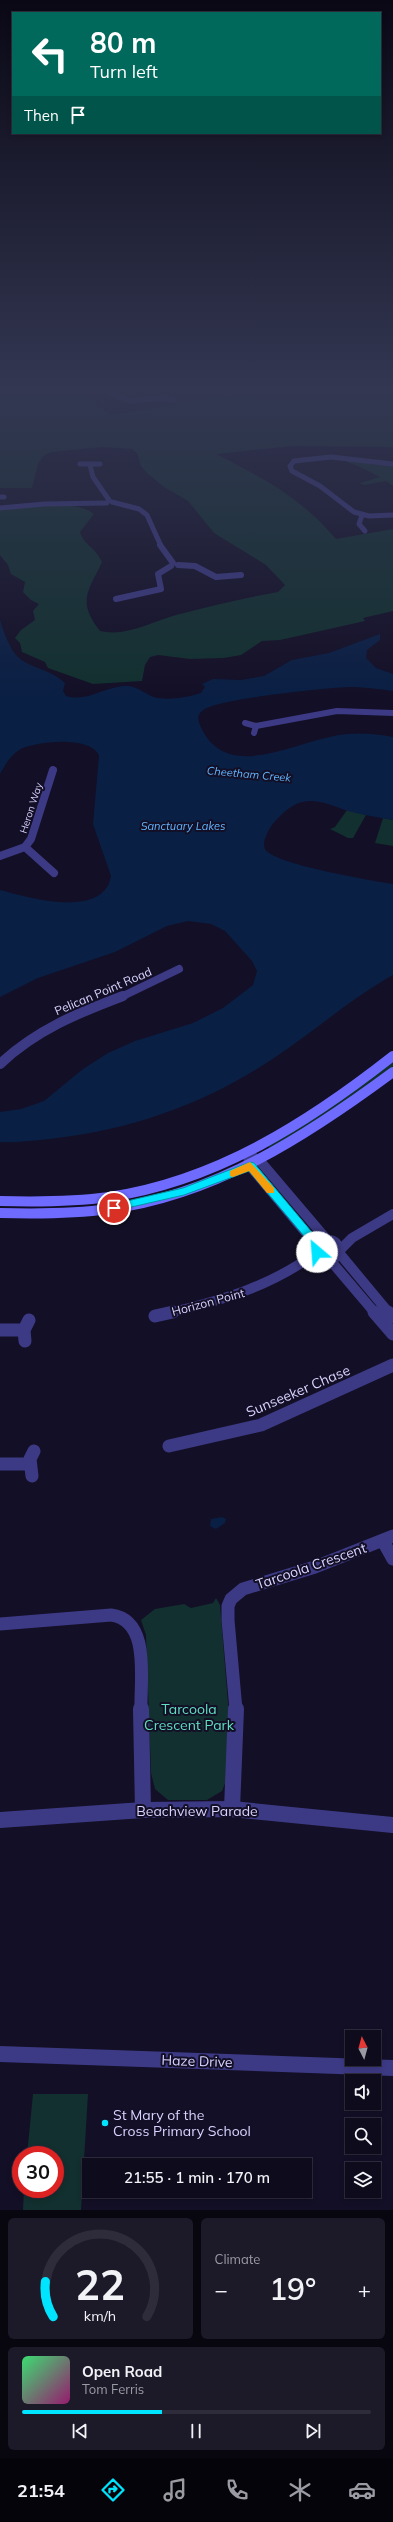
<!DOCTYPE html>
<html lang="en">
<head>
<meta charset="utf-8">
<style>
	body { margin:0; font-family:Mulish,sans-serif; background:#1c1929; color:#f1f3f6; height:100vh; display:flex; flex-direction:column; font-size:15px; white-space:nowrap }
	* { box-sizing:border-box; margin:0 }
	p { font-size:13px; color:#9b9ba3 }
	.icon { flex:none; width:22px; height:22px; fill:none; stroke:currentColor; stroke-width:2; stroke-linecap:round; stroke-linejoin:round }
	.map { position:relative; height:2210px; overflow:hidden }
	.side { display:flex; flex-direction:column; gap:8px; padding:8px; background:#08060f; flex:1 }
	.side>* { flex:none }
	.top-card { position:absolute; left:12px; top:12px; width:369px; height:122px; border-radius:0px; box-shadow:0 2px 6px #0003,0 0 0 1px #2e2b3b; background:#00695c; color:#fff; overflow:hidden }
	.needle { width:26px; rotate:354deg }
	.tools { position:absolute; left:345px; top:2030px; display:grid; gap:8px }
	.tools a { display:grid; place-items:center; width:36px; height:36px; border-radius:0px; background:#0e0b1c; box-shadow:0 2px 6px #0003,0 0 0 1px #2e2b3b; font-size:20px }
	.speed { position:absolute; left:12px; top:2146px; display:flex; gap:8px; font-size:20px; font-weight:700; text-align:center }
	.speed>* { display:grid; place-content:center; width:52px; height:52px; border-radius:50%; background:#0e0b1c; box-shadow:0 2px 6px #0003,0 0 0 1px #2e2b3b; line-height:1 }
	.speed .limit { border:6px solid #d22; background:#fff; color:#111 }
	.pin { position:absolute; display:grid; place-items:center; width:34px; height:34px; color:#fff; margin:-17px; border:2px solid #fff; border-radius:50%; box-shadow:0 1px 4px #0007 }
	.me { position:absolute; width:44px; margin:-22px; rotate:333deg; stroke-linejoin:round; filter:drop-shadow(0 0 3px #0008) }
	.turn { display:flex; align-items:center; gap:14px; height:84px; padding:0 12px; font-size:18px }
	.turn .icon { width:52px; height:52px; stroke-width:2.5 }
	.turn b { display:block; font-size:28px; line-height:34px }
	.then { display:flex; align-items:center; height:38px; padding:0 12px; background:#0003; gap:8px; font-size:15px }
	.big { font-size:30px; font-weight:600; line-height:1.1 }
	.side .widget { flex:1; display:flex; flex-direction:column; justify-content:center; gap:6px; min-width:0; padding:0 14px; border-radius:6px; background:#1c1929 }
	.side .dial { align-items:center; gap:0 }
	.dial svg { height:104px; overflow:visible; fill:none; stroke:#2e2b3b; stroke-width:7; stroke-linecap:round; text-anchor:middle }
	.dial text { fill:#f1f3f6; stroke:none }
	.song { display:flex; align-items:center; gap:12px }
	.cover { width:48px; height:48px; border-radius:6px; background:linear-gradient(135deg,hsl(140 70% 55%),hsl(320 70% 35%)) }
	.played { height:4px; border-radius:2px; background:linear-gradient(90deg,#00e5ff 40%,#2e2b3b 40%) }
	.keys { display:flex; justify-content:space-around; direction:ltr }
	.heat { display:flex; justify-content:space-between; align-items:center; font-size:22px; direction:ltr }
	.side .tiles { flex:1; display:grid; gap:8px; grid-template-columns:1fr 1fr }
	.widget:last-child { grid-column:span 2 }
	.trip { position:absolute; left:82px; top:2158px; width:230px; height:40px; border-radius:0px; background:#0e0b1c; box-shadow:0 2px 6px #0003,0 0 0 1px #2e2b3b; font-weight:600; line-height:40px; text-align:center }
	.tab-bar { display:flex; height:64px; justify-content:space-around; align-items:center; background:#06040b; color:#9b9ba3 }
	.tab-bar .icon { width:28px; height:28px }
	.tab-bar .active { color:#00e5ff }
	.tab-bar b { font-size:18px; color:#f1f3f6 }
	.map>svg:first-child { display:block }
	.green { fill:#12302f }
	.water { fill:#0a1f44 }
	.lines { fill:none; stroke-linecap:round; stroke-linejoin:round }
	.street-far5 { stroke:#3d3a85; stroke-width:5 }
	.street-far4 { stroke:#3d3a85; stroke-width:6 }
	.street-far3 { stroke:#3d3a85; stroke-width:8 }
	.street-far2 { stroke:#3d3a85; stroke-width:10 }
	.street-far1 { stroke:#3d3a85; stroke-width:13 }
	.street { stroke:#3d3a85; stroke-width:16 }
	.secondary { stroke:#6f6bff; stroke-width:10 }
	.route { fill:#00e5ff; stroke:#0095a6 }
	.slow { fill:#f59e0b }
	.poi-dot { fill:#00e5ff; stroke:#130f26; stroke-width:1.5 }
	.labels { text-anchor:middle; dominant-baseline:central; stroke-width:4; stroke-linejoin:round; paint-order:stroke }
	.far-street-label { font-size:10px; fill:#d9d4ff; stroke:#130f26 }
	.far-water-label { font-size:11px; font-style:italic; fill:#62b6ff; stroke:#130f26 }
	.street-label { font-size:12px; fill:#d9d4ff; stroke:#130f26 }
	.near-street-label { font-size:14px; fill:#d9d4ff; stroke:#130f26 }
	.near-park-label { font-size:14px; fill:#5fe0c0; stroke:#130f26 }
	.near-poi-label { font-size:14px; fill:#d9d4ff; stroke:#130f26; text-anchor:start }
</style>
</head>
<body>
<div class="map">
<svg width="393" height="2210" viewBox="0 0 393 2210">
	<rect width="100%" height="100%" fill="#130f26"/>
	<!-- green -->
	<g class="green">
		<path d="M0 387 64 388 84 396 111 415C163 406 215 396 268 391 309 388 352 392 393 394V447L293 446 216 454C266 480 298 495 336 539L393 529V611L363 618 365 621 280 640 262 641 241 655 224 658 190 659 158 655 150 657 145 665 142 681 93 684 48 668 45 662 22 652 20 643 15 638 21 630 35 620 33 611 39 604 31 600 23 592 25 582 11 574 8 565 0 555V509C22 506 78 499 94 514L80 532C83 544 96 548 102 562 89 590 76 601 100 631 126 637 151 622 176 615 210 606 244 598 278 592L285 585 266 565 214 533 188 501 164 487 147 473 141 466 137 453 132 449 102 447 51 452 43 456 38 464 32 488H0Z"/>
		<polygon points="339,459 393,464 393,486 386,481 364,485 360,483 380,477 358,466"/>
		<polygon points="347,810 366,815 353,838 348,838 330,829 335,827"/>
		<polygon points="383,818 393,820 393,846 375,843"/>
		<polygon points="393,1059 393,1069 273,1152 268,1146"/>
		<polygon points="216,1598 220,1605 229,1715 226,1781 222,1791 207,1800 168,1800 155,1789 151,1773 146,1635 141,1620 155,1609 184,1604 191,1608 213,1603"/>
		<polygon points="33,2094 88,2094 81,2210 23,2210 24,2189 55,2189 55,2155 27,2155"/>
	</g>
	<!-- water -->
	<g class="water">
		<path d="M0 620C3 630 11 652 19 658 33 669 52 670 65 683L63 691 66 696C87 702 103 688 123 686 138 684 145 696 158 698 172 700 188 697 201 693L205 687 202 684 213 679 241 680 264 676 292 660 329 653 380 634V640L367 650 366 658 376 668 393 674V691C378 689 363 687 348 687 325 688 215 699 202 711 197 715 198 720 200 725 224 782 288 745 330 737 350 732 372 733 393 737V820C378 817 363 815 348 811 336 807 323 801 310 801 296 801 286 810 277 819 271 825 261 841 265 849 272 864 374 881 393 884V975C350 999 315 1031 274 1058 209 1102 135 1129 57 1138 38 1140 19 1143 0 1142V1112L21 1109 44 1101 83 1069 108 1053 135 1041 193 1023 223 1008 253 985 257 971 252 961 225 931 211 924 188 921 167 926 115 952 38 978 0 997V890C26 897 104 920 111 876L93 824 99 756C92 735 34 741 19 750 10 756 5 765 0 774Z"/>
		<polygon points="222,1517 226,1519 225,1523 216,1529 210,1526 211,1519"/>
	</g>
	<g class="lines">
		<!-- street-far5 -->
		<g class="street-far5">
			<polyline points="98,387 129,401 164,398 174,400"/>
			<polyline points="216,387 227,392"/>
			<polyline points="357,387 359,390"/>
			<polyline points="80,464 100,464"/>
			<polyline points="393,464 331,457 294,461 290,466 292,471 320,486 354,512 369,516 393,515"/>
			<polyline points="90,465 93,477 109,500"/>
			<polyline points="0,497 4,497"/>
			<polyline points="112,502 139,509 147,515 161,546"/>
			<polyline points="0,508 44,504 107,503"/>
			<polyline points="362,515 359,524 365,531"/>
		</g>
		<!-- street-far4 -->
		<g class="street-far4">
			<polyline points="160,545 173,563"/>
			<polyline points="178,565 195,566 216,577 241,575"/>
			<polyline points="116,599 161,589 158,574 171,566"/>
			<polyline points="245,723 256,726 254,733"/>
			<polyline points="256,726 337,711 393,713"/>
		</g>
		<!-- street-far3 -->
		<g class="street-far3">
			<polyline points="25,847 54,873"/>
			<polyline points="0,856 25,847 31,839 53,770"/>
			<polyline points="121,997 179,969"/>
		</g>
		<!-- street-far2 -->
		<g class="street-far2">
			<path d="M0 1064C36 1030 78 1013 123 996"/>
			<polyline points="248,1154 260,1161 328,1241"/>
			<polyline points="248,1157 250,1166 317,1246"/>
			<circle cx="329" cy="1250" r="10"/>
			<polyline points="340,1250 352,1238 393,1214"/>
			<polyline points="340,1254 389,1313"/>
			<polyline points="330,1260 375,1313"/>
			<path d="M169 1313C223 1300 272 1286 317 1252"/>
		</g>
		<!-- street-far1 -->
		<g class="street-far1">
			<polyline points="374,1312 393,1334"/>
			<polyline points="388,1312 393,1317"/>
			<polyline points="155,1316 173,1312"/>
			<polyline points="0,1330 24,1330"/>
			<polyline points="25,1341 24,1330 29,1320"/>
			<polyline points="169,1446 261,1425 393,1365"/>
			<polyline points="0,1464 30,1464"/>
			<polyline points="32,1476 30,1459 34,1451"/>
			<polyline points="383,1541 393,1559"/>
			<path d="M0 1624 111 1615C151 1620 140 1680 141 1710"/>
			<polyline points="236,1710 228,1620 228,1606 231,1599 243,1589 315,1567 393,1536"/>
		</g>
		<!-- street -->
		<g class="street">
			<polyline points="141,1709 143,1810"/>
			<polyline points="232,1809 236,1709"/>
			<polyline points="0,1820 143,1810 232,1809 393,1825"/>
			<polyline points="0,2054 393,2068"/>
		</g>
		<!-- secondary -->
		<g class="secondary">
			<path d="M0 1201C37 1202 72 1202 109 1197 217 1181 309 1122 393 1056"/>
			<path d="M0 1213C37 1214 73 1214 109 1209 216 1195 308 1135 393 1072"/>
		</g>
	</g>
	<!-- sky -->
	<linearGradient id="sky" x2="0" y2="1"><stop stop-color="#0a0815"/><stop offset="0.56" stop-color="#333752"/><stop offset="1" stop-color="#333752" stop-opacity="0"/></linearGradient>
	<rect width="393" height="696" fill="url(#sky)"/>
	<!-- route -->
	<polygon class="route" points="250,1162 254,1163 316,1237 323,1246 321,1255 314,1255 309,1242 249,1171 184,1195 114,1211 109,1208 114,1204 183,1188"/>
	<!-- slow -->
	<polygon class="slow" points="250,1162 274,1188 274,1193 267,1193 249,1171 233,1177 230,1176 230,1171"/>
	<!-- markers -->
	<circle class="poi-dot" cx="105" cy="2123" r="4"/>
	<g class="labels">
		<!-- far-street labels -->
		<g class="far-street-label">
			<text transform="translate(31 808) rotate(-72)">Heron Way</text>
		</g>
		<!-- far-water labels -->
		<g class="far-water-label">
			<text transform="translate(249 774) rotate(5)">Cheetham Creek</text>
			<text x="183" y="826">Sanctuary Lakes</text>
		</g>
		<!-- street labels -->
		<g class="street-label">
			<text transform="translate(103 991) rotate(-23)">Pelican Point Road</text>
			<text transform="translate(208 1302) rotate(-15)">Horizon Point</text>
		</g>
		<!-- near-street labels -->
		<g class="near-street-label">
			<text transform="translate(298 1391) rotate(-23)">Sunseeker Chase</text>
			<text transform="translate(311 1566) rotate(-19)">Tarcoola Crescent</text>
			<text x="197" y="1811">Beachview Parade</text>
			<text transform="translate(197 2061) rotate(2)">Haze Drive</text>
		</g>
		<!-- near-park labels -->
		<g class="near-park-label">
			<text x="189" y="1709">Tarcoola<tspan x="189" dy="16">Crescent Park</tspan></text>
		</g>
		<!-- near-poi labels -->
		<g class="near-poi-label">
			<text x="113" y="2115">St Mary of the<tspan x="113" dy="16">Cross Primary School</tspan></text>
		</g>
	</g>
</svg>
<div class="tools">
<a><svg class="needle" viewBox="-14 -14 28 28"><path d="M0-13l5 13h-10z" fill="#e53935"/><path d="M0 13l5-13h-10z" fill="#9b9ba3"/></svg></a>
<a><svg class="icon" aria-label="sound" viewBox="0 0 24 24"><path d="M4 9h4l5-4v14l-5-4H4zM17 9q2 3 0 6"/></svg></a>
<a><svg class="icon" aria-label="search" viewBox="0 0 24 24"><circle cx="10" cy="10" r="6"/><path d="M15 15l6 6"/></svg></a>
<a><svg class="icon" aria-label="layers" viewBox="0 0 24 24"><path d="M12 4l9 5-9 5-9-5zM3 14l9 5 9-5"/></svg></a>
</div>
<div class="speed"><div class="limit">30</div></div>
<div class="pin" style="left:114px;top:1208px;background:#d93025"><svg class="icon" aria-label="arrive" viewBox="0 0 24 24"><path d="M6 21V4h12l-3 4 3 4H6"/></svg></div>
<svg class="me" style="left:317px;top:1252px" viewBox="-20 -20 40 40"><circle r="19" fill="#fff"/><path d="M0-13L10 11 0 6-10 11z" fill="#00e5ff"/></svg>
<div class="trip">21:55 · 1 min · 170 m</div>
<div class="top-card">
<div class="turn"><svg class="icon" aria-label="left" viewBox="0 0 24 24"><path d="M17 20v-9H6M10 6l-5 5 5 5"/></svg><div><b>80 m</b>Turn left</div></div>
<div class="then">Then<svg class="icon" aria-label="arrive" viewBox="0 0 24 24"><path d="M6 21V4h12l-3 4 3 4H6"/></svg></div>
</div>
</div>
<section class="side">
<div class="tiles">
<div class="widget dial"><svg viewBox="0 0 100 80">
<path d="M14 69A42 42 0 1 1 86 69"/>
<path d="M14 69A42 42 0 0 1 8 42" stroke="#00e5ff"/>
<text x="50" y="56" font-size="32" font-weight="700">22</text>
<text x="50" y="72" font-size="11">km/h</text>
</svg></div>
<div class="widget"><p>Climate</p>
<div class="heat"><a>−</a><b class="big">19°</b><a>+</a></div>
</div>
<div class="widget">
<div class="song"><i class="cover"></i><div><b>Open Road</b><p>Tom Ferris</p></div></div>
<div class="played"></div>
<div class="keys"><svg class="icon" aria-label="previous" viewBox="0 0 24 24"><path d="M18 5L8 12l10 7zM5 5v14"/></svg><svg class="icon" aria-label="pause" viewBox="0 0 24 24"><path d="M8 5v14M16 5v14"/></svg><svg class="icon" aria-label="next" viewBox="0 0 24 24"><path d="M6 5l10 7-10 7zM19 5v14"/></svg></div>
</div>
</div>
</section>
<nav class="tab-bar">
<b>21:54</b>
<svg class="icon active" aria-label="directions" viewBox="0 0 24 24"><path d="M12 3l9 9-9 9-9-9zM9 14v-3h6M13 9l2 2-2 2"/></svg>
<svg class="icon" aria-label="music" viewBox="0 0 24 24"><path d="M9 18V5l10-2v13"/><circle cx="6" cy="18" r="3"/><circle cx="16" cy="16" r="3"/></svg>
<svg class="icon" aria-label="phone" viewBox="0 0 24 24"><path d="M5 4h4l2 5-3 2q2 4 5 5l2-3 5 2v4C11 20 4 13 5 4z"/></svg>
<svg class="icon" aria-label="climate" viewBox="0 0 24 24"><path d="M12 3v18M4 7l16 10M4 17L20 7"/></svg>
<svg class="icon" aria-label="car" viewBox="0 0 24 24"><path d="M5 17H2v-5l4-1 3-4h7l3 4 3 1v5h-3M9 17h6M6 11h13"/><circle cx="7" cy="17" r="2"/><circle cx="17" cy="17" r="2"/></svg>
</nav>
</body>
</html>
